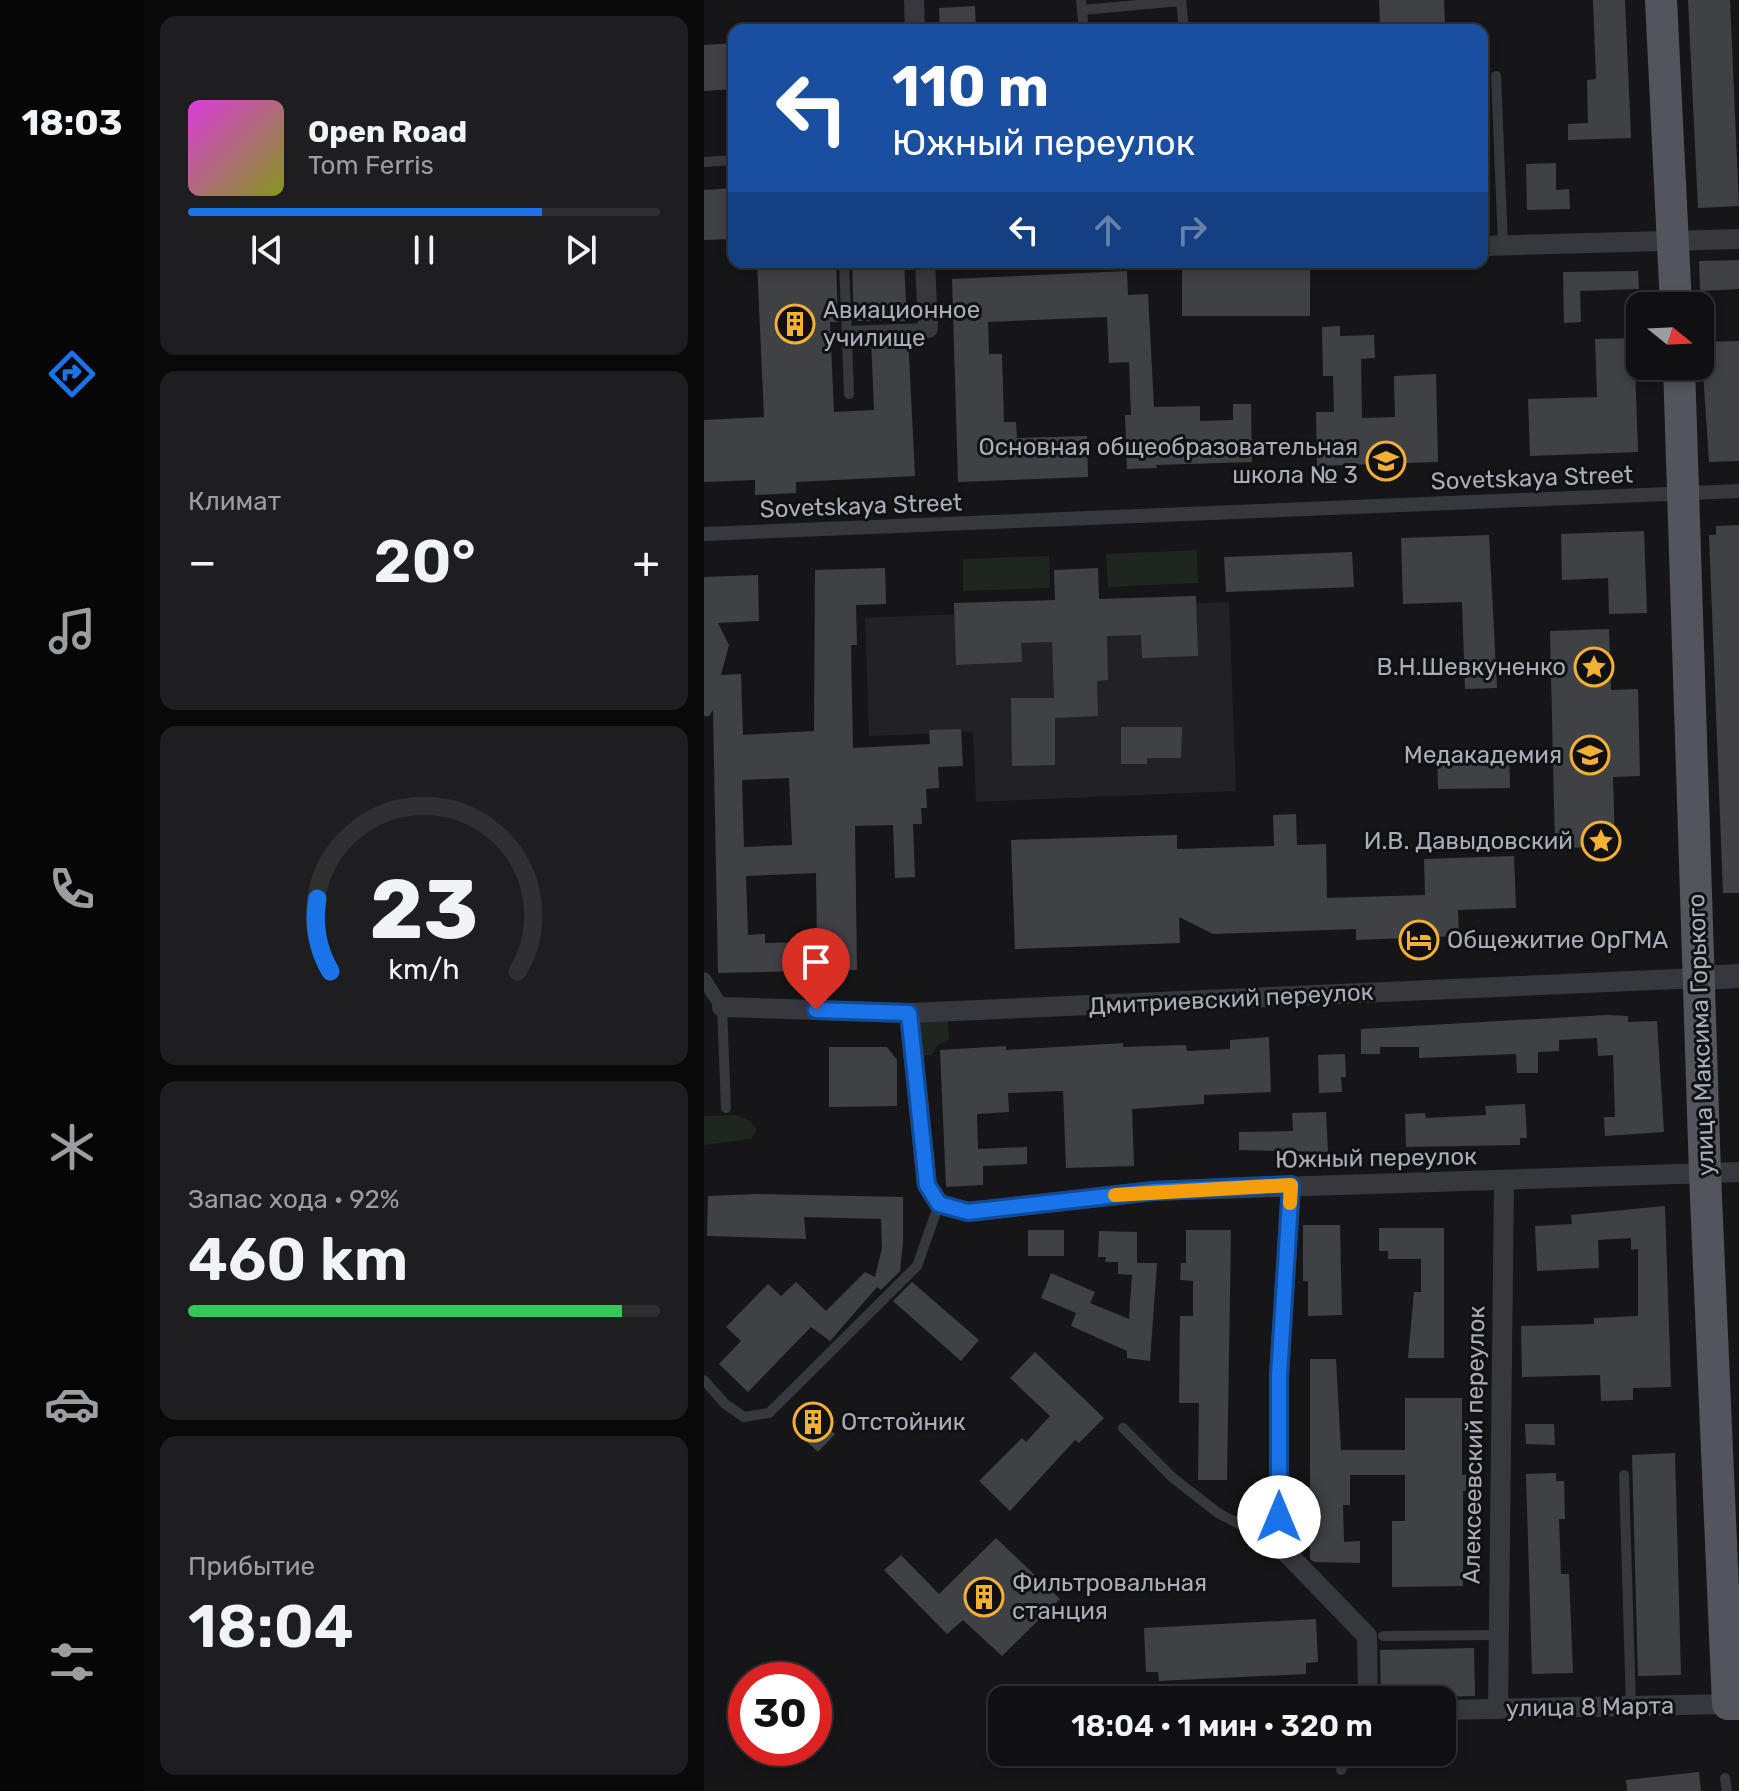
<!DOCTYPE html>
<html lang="ru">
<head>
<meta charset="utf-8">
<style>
	body { margin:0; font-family:Rubik,sans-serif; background:#1e1e20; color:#f1f3f6; height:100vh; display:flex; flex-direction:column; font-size:30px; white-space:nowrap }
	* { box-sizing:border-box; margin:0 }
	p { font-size:26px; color:#9c9d9f }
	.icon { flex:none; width:44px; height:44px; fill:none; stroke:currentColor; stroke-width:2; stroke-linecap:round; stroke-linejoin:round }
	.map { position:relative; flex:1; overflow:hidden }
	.details { display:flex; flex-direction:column; gap:16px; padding:16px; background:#09090a; width:560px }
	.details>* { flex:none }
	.guide { position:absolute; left:24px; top:24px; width:760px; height:244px; border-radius:16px; box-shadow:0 4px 12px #0003,0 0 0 2px #303032; background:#1a4fa0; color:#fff; overflow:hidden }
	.needle { width:52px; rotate:108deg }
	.tools { position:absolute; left:922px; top:292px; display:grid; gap:16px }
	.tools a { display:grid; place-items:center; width:88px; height:88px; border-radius:16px; background:#101012; box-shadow:0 4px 12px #0003,0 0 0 2px #303032; font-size:40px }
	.speed { position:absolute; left:24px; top:1662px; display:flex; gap:16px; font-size:40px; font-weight:700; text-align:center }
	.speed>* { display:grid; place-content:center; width:104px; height:104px; border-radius:50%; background:#101012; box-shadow:0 4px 12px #0003,0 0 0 2px #303032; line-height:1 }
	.speed .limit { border:12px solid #d22; background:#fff; color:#111 }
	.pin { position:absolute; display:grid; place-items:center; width:68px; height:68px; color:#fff; margin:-82px -34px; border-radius:50% 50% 50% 0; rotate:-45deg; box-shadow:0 0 8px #0007 }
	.pin .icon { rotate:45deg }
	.me { position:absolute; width:88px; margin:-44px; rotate:0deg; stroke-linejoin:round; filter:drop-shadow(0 0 6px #0008) }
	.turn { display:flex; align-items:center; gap:28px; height:168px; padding:0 32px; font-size:36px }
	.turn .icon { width:104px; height:104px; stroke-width:2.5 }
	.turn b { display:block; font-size:56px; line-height:68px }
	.lanes { display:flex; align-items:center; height:76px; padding:0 32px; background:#0003; justify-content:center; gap:40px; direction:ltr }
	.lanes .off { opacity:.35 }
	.big { font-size:60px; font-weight:600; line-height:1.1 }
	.details .widget { flex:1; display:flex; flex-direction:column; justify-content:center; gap:12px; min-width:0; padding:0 28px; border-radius:16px; background:#1e1e20 }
	.details .dial { align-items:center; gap:0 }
	.dial svg { height:208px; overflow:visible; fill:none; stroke:#303032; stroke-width:7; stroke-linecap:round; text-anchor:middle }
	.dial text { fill:#f1f3f6; stroke:none }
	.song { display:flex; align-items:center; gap:24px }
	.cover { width:96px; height:96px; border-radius:12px; background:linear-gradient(135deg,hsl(300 70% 55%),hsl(70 70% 35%)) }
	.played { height:8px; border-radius:4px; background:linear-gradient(90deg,#1a73e8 75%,#303032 75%) }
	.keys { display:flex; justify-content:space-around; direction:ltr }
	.heat { display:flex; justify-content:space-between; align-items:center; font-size:44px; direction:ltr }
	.charge { height:12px; border-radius:6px; background:linear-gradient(90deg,#34c759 92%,#303032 0) }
	.trip { position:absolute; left:284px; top:1686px; width:468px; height:80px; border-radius:16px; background:#101012; box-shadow:0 4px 12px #0003,0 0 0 2px #303032; font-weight:600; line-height:80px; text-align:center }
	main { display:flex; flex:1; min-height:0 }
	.tab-bar { display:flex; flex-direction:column; width:144px; justify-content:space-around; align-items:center; background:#060607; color:#9c9d9f }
	.tab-bar .icon { width:56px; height:56px }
	.tab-bar .current { color:#1a73e8 }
	.tab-bar b { font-size:36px; color:#f1f3f6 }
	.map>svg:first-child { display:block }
	.built { fill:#222225 }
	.green { fill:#1e261f }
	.building { fill:#404145; fill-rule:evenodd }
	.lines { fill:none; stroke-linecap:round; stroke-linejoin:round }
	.service { stroke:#37383d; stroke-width:10 }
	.pedestrian { stroke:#37383d; stroke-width:14 }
	.minor { stroke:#37383d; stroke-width:20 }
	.tertiary { stroke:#37383d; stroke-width:24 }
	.primary { stroke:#53555c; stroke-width:32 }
	.route-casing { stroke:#114b97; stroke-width:20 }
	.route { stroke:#1a73e8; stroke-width:14 }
	.slow { stroke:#f59e0b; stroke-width:14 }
	.labels { text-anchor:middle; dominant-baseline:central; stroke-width:6; stroke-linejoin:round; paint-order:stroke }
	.poi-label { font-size:24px; fill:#a8adb8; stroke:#111113; text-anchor:start }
	.street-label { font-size:24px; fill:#a8adb8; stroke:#111113 }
</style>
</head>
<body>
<main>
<nav class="tab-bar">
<b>18:03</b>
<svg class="icon current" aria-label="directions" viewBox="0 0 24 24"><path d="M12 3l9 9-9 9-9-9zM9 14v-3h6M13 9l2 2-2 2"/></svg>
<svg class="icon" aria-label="music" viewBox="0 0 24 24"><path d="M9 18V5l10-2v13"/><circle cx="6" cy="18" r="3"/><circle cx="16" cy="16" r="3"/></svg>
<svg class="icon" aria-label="phone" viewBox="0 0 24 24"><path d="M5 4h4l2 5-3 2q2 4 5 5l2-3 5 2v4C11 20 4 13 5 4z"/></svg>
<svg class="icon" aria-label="climate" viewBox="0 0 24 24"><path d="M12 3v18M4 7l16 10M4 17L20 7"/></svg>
<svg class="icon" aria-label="car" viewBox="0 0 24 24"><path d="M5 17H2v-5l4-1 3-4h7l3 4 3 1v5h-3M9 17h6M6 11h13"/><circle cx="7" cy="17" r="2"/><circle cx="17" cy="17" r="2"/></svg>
<svg class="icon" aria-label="filters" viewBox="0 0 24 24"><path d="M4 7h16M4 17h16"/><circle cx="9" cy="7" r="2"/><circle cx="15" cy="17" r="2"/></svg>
</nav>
<section class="details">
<div class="widget">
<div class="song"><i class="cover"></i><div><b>Open Road</b><p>Tom Ferris</p></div></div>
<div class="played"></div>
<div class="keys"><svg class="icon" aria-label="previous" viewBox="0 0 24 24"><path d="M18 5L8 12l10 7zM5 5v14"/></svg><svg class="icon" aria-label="pause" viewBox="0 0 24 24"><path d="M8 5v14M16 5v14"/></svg><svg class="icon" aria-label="next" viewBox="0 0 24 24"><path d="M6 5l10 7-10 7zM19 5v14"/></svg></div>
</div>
<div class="widget"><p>Климат</p>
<div class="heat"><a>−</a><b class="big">20°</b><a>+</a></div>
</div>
<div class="widget dial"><svg viewBox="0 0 100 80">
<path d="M14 69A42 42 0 1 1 86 69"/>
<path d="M14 69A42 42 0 0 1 9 41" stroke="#1a73e8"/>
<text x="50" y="56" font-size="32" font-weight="700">23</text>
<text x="50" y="72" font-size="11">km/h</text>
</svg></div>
<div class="widget"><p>Запас хода · 92%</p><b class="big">460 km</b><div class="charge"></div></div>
<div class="widget"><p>Прибытие</p><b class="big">18:04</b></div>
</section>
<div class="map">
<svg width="1035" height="1791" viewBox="0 0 1035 1791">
	<rect width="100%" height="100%" fill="#161618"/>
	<!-- built -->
	<polygon class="built" points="525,602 532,791 272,802 269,732 165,736 161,618"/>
	<!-- green -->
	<g class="green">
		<polygon points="493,550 494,583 404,587 402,554"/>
		<polygon points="345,556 346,588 259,591 259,559"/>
		<polygon points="243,1011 245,1040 234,1045 227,1055 211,1055 216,1013"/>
		<polygon points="32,1115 46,1121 53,1130 47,1139 0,1145 0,1116"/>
	</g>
	<!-- building -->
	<g class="building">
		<polygon points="675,0 740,0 741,24 676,25"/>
		<polygon points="889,0 921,0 927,138 864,140 864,124 884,123 883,80 892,79"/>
		<polygon points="984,0 1026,0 1035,206 994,208"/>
		<polygon points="271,6 272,30 236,30 235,8"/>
		<polygon points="30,43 30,89 0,91 0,45"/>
		<polygon points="852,163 852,190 865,189 866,209 823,210 822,164"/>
		<polygon points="30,188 30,239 0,240 0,190"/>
		<polygon points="1035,260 1035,289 996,291 995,261"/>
		<polygon points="53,262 132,262 134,322 126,322 130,412 170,410 167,338 204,337 211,476 92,482 92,493 51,495 51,480 0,482 0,420 60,417"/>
		<polygon points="148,262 200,262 203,321 150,321"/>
		<polygon points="606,269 606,316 478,316 478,270"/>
		<polygon points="423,271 424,295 444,294 450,407 496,406 496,421 529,420 529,404 547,404 548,462 452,465 453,468 423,469 421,415 427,415 425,362 405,363 403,317 284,322 285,354 298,354 300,422 312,422 313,438 383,436 384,477 254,482 248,279"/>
		<polygon points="934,271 935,289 876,291 877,322 860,323 859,272"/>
		<polygon points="636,326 636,336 670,335 671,358 657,359 658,418 691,417 690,376 732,374 734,462 613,466 612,412 630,412 629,376 619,376 618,327"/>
		<polygon points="930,338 934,452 826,456 824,399 893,397 891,339"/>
		<polygon points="1035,341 1035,461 1005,462 997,342"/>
		<polygon points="1035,525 1035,893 1019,893 1005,535 1012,535 1012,526"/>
		<polygon points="940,531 943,613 905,614 904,578 858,580 857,534"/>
		<polygon points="785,535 793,688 761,689 758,602 699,604 697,538"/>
		<polygon points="648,552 650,587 522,592 520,557"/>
		<path d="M181 568 182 604 152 605 153 645H147L149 748 226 744 225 730 257 729 259 766 234 767 235 788 222 789 223 808H217L218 824H209L211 877 191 878 189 825 151 826 153 970 14 973 9 710 5 716H0V577L54 575 55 621 14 623 25 645 17 675 37 674 39 735 110 731 111 570ZM85 778 88 845 40 847 38 780ZM112 873 113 942 61 943V934L44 935 42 876Z"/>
		<polygon points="394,568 395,599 492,596 494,656 438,658 437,635 403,636 404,680 393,681 394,716 351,718 351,765 308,766 307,698 350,698 348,642 317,643 318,662 252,665 250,603 351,600 350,570"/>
		<polygon points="905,629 907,690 934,689 936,776 909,777 911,847 851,848 846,631"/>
		<polygon points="417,727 478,727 477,758 443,758 443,764 417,764"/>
		<polygon points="805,750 806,788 734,789 733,751"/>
		<polygon points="592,814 593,845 622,844 623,898 721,895 720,859 810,856 812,908 754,910 755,936 652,940 652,929 509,934 475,917 476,943 311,949 307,840 473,835 473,849 570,846 569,815"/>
		<polygon points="902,1015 924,1016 924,1022 953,1021 960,1132 901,1136 900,1117 911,1117 909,1055 894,1056 893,1038 855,1040 855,1051 834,1052 834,1073 813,1073 812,1054 715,1058 715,1047 676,1047 676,1054 657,1054 657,1029"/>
		<polygon points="565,1037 567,1092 500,1095 500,1104 428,1109 430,1166 362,1168 359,1091 304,1093 305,1112 273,1114 274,1149 323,1147 323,1164 279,1166 279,1185 242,1187 236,1050 302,1046 302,1050 419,1043 419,1047 482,1045 483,1051 526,1049 526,1040"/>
		<polygon points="125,1047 183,1047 193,1060 193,1106 125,1107"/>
		<polygon points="641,1054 642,1077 637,1077 638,1092 615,1093 614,1055"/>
		<polygon points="821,1104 823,1138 816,1138 816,1145 702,1147 701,1114 721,1113 722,1118 782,1115 781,1106"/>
		<polygon points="622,1112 624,1152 535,1150 535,1132 589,1131 588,1113"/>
		<polygon points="53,1194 199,1197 199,1242 196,1271 177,1290 173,1287 126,1341 107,1327 44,1392 15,1364 37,1341 22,1327 64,1284 77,1296 92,1282 122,1311 161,1272 171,1277 178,1248 177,1219 100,1217 102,1239 3,1236 4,1196"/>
		<polygon points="961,1206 967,1387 929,1388 929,1400 897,1401 896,1375 818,1377 817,1326 890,1324 890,1318 934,1316 934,1249 927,1250 927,1238 894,1240 895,1268 833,1271 831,1226 868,1224 867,1215"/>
		<polygon points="599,1225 636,1225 638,1315 604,1316 604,1281 599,1281"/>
		<polygon points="675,1228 740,1228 740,1358 704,1358 710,1292 717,1292 717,1259 684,1259 684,1251 675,1251"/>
		<rect x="324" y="1230" width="36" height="26"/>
		<polygon points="482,1230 527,1230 523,1480 494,1480 495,1403 475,1403 476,1316 489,1316 489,1281 476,1280 477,1263 482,1263"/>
		<polygon points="395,1231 433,1232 433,1263 453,1263 446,1361 423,1358 423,1351 367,1326 372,1313 337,1298 347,1273 391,1292 386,1303 425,1319 428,1275 414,1274 414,1262 401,1262 402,1257 394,1257"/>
		<polygon points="208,1282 275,1340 257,1361 189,1301"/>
		<polygon points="331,1352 400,1418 375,1443 371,1440 306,1511 275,1481 318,1438 322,1442 346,1416 306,1378"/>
		<polygon points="606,1359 632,1359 637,1450 701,1450 701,1398 758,1398 758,1475 762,1475 762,1491 759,1491 759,1586 688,1587 688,1521 701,1521 701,1475 646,1475 646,1505 639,1505 640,1542 656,1541 656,1563 610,1562 606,1559"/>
		<polygon points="116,1421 131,1434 114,1452 100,1439"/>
		<polygon points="821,1424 850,1424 851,1445 822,1444"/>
		<polygon points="971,1453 977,1675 934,1676 928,1455"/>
		<polygon points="852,1473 852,1481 860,1481 861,1519 855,1519 857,1574 865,1574 869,1673 828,1674 822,1474"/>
		<polygon points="292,1538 356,1599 298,1656 259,1620 243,1634 180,1570 197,1555 235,1594"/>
		<polygon points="612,1619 614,1662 602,1663 602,1674 455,1681 454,1672 442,1672 440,1628"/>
		<polygon points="770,1648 771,1696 677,1699 676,1650"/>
		<polygon points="995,1772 997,1791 923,1791 922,1780"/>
	</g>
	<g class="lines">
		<!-- service -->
		<g class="service">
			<polyline points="377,0 380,30"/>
			<polyline points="477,0 480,30"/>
			<polyline points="378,10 477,1"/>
			<polyline points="792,76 799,246"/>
			<polyline points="0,162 30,160"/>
			<polyline points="140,262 145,394"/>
			<polyline points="143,331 224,328"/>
			<polyline points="18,1007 22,1108"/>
			<polyline points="0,1380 21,1404 40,1417 65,1413 213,1266 235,1204"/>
			<polyline points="419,1428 469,1478 514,1513 575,1545"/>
			<polyline points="920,1475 927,1706"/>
			<polyline points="679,1636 793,1635"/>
			<polyline points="637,1770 645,1752"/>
			<polyline points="1021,1778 1023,1791"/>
		</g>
		<!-- pedestrian -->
		<g class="pedestrian">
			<polyline points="0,534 1035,491"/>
			<polyline points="0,979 18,1007"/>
		</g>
		<!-- minor -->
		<g class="minor">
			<polyline points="210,0 211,30"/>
			<polyline points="778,246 1035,239"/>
			<polyline points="221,262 224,328"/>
			<polyline points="18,1007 205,1013 995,978"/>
			<polyline points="205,1013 223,1185 235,1204 264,1212 449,1191 1035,1172"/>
			<polyline points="587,1185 575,1376 575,1545 663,1636 664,1700"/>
			<polyline points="794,1709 800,1181"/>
			<polyline points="738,1710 1024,1704"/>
		</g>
		<!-- tertiary -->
		<polyline class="tertiary" points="995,978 1035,976"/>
		<!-- primary -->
		<g class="primary">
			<polyline points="957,0 972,306"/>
			<polyline points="975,366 1001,1174 1024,1704 1035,1704"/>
		</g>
	</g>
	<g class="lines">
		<!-- route casing -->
		<g class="route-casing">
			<polyline id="route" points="112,1010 205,1013 223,1185 235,1204 264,1212 449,1191 587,1185 575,1376 575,1517"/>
		</g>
		<!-- route -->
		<use href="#route" class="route"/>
		<!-- slow -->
		<polyline class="slow" points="411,1195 587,1185 586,1203"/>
	</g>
	<!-- icons -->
	<defs>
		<g id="building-ring" transform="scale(2)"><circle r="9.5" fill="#111113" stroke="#f2b134" stroke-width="1.5"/><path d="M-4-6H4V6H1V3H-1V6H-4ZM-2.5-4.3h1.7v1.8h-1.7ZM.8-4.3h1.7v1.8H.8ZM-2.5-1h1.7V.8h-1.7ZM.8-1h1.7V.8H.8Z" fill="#f2b134"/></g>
		<g id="school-ring" transform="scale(2)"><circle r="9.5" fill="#111113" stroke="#f2b134" stroke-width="1.5"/><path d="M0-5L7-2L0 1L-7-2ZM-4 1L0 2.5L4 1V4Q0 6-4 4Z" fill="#f2b134"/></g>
		<g id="sight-ring" transform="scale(2)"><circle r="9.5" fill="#111113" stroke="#f2b134" stroke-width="1.5"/><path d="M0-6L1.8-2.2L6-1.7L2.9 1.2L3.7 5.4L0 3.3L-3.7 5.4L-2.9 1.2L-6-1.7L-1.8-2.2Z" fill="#f2b134"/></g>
		<g id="university-ring" transform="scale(2)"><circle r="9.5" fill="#111113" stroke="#f2b134" stroke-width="1.5"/><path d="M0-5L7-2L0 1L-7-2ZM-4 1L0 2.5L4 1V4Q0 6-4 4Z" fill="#f2b134"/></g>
		<g id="hotel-ring" transform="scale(2)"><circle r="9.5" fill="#111113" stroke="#f2b134" stroke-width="1.5"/><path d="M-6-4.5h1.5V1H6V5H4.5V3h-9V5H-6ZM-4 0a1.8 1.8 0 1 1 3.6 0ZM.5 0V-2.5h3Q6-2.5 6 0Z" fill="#f2b134"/></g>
	</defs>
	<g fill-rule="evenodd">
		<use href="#building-ring" x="91" y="324"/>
		<use href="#school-ring" x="682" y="461"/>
		<use href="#sight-ring" x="890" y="667"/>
		<use href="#university-ring" x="886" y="755"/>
		<use href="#sight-ring" x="897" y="841"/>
		<use href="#hotel-ring" x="715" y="940"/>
		<use href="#building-ring" x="109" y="1422"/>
		<use href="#building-ring" x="280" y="1597"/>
	</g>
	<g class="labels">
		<!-- poi labels -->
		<g class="poi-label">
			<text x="119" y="310">Авиационное<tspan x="119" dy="28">училище</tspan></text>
			<text x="654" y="447" text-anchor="end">Основная общеобразовательная<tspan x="654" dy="28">школа № 3</tspan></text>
			<text x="862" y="667" text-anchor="end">В.Н.Шевкуненко</text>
			<text x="858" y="755" text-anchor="end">Медакадемия</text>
			<text x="869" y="841" text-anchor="end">И.В. Давыдовский</text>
			<text x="743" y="940">Общежитие ОрГМА</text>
			<text x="137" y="1422">Отстойник</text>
			<text x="308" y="1583">Фильтровальная<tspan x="308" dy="28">станция</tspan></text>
		</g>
		<!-- street labels -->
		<g class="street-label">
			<text transform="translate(828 478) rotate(-2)">Sovetskaya Street</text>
			<text transform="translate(157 506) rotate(-2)">Sovetskaya Street</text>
			<text transform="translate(527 999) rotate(-3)">Дмитриевский переулок</text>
			<text transform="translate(997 1035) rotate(-92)">улица Максима Горького</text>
			<text transform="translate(672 1158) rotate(-1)">Южный переулок</text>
			<text transform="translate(770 1445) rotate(-89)">Алексеевский переулок</text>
			<text transform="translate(886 1707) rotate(-1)">улица 8 Марта</text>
		</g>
	</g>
</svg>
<div class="tools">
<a><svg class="needle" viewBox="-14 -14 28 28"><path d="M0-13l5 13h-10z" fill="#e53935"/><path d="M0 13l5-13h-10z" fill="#9c9d9f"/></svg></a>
</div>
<div class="speed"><div class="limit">30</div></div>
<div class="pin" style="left:112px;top:1010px;background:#d93025"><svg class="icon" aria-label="arrive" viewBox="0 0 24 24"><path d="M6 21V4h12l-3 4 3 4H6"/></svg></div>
<svg class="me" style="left:575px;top:1517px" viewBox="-20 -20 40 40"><circle r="19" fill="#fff"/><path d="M0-13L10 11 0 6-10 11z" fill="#1a73e8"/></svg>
<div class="trip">18:04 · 1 мин · 320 m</div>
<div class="guide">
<div class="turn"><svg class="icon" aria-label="left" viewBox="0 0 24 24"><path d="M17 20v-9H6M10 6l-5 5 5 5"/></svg><div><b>110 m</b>Южный переулок</div></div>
<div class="lanes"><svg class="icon" aria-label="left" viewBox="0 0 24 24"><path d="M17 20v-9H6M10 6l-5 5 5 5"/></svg><svg class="icon off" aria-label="ahead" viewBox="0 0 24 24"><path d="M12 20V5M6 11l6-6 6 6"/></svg><svg class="icon off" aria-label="right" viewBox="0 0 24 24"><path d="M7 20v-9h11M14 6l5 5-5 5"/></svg></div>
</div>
</div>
</main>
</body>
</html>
